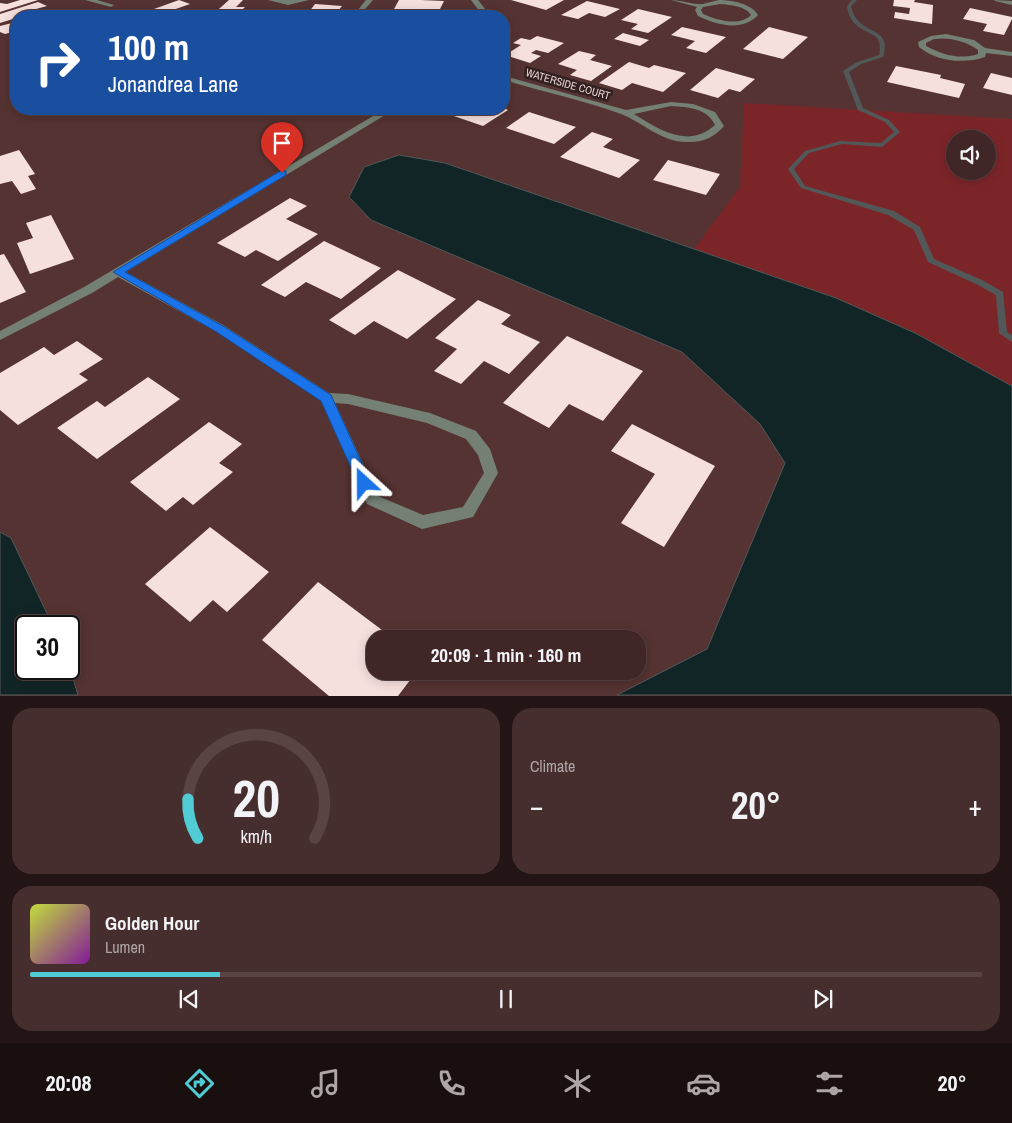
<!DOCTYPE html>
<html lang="en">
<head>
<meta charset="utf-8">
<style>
	body { margin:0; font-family:"Archivo Narrow",sans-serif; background:#472e2e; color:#f1f3f6; height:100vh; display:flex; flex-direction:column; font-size:19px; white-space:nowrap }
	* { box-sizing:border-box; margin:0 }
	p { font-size:16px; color:#aea5a7 }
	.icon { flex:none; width:28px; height:28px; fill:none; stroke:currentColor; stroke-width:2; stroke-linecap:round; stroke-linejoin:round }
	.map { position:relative; height:696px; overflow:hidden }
	.panel { display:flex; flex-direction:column; gap:12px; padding:12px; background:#231515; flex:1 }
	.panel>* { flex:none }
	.banner { position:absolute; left:10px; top:10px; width:500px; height:105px; border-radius:20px; box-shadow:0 2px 12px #0003,0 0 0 1px #594343; background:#1a4fa0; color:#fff; overflow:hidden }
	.controls { position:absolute; left:946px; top:130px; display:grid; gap:10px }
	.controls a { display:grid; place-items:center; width:50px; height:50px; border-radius:50%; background:#402626; box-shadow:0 2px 12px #0003,0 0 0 1px #594343; font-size:25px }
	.speed { position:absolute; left:15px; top:615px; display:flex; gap:10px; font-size:25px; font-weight:700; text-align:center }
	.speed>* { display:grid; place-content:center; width:65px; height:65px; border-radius:50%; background:#402626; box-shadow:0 2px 12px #0003,0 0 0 1px #594343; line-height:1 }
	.speed .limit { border:2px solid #111; border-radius:8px; background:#fff; color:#111 }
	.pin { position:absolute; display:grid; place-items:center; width:42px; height:42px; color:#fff; margin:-51px -21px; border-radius:50% 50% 50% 0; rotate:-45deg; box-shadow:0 0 5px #0007 }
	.pin .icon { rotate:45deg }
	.me { position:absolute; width:55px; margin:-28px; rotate:336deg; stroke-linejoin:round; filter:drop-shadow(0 0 4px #0008) }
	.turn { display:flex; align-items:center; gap:18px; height:105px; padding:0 15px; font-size:22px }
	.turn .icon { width:65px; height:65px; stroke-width:2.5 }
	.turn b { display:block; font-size:35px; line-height:42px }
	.big { font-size:38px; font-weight:700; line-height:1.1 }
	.panel .tile { flex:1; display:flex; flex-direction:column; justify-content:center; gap:8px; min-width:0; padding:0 18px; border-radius:20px; background:#472e2e }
	.panel .dial { align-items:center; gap:0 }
	.dial svg { height:130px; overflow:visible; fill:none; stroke:#594343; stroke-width:7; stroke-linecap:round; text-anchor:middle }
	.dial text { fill:#f1f3f6; stroke:none }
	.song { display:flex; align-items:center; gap:15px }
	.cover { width:60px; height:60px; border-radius:8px; background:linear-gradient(135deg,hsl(70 70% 55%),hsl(290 70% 35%)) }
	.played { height:5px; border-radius:2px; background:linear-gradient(90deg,#51ccd5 20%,#594343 20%) }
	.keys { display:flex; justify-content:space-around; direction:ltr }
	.heat { display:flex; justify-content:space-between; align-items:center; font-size:28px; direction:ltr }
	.panel .tiles { flex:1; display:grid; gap:12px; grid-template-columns:1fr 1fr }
	.tile:last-child { grid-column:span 2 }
	.trip { position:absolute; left:366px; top:630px; width:280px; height:50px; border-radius:20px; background:#402626; box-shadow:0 2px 12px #0003,0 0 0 1px #594343; font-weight:700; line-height:50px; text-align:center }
	.tab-bar { display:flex; height:80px; justify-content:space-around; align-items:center; background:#1a0f0f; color:#aea5a7 }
	.tab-bar .icon { width:35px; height:35px }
	.tab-bar .selected { color:#51ccd5 }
	.tab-bar b { font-size:22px; color:#f1f3f6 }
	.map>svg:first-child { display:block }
	.green { fill:#7c2529; fill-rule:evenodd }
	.water { fill:#122526; stroke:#525858 }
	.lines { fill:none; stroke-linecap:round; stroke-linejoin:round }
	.stream { fill:#525858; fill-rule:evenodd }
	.building { fill:#f6e0de }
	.minor { fill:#758074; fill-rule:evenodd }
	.route { fill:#1a73e8; stroke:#114b97 }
	.labels { text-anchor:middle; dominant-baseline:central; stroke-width:5; stroke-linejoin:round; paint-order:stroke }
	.far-street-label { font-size:11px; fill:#e6d0ce; stroke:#30201f }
</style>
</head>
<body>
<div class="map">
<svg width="1012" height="696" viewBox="0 0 1012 696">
	<rect width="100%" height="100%" fill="#553332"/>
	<!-- green -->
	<path class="green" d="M744 103 1012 119V386L916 333 837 298 694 249 740 187ZM955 139H988V171H955Z"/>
	<!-- water -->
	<g class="water">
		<polygon points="399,155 445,163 836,298 915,333 1012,386 1012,695 617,695 707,649 785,463 760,424 682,352 371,220 349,197 364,167"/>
		<polygon points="0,532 11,538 53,626 26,626 26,669 69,669 69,665 78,695 0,695"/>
	</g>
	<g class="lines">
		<!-- stream -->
		<path class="stream" d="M852 0H857L851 6C852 10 853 14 856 18 867 34 892 29 883 57L861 64 849 72 863 108 889 120 900 132 882 147 842 144 809 153 794 169 805 186 894 211 920 227 934 259 982 280 1003 292 1007 332 1012 335V342L999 333 996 295 976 284 928 262 914 230 888 215 801 188 788 169 805 151 840 141 881 143 894 132 885 122 858 110 843 71 857 62 879 55C884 32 868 36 855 24 850 19 848 13 847 6Z"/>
	</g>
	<!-- building -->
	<g class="building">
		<polygon points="20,0 38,0 0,12 0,3 7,4"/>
		<polygon points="179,0 190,4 156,16 143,13"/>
		<polygon points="229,0 243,0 236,7 245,7 236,16 211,16"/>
		<polygon points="399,0 420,0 444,1 439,11 394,9"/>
		<polygon points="511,0 564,0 546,10"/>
		<polygon points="894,0 915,0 914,2 933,5 932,24 894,18 895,12 909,14 910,8 893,6"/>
		<polygon points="587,1 620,9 605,17 589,13 578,19 561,15"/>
		<polygon points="38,2 47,6 25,12 30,14 16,16 16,18 0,23 0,14"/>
		<polygon points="315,4 342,6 334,16 306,16"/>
		<polygon points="970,8 1012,17 1012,19 1004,35 983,31 987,24 963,19"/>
		<polygon points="638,9 672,17 648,33 631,29 638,24 621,20"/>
		<polygon points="279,10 294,11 289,16 274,16"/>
		<polygon points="390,10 445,13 443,16 385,16"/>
		<polygon points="249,11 262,12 259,16 244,16"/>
		<polygon points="16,22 16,31 5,34 0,32 0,26"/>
		<polygon points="682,27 726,37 706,53 686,48 695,41 671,35"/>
		<polygon points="769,27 808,37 783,59 743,49"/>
		<polygon points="623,33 649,40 640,46 614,39"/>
		<polygon points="537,36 564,43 548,53 536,50 531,53 541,56 530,63 505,55 521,45 513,43 521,38 530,40"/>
		<polygon points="579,51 596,55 590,60 612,66 591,81 570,75 577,70 558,64"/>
		<polygon points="629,62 649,68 654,65 686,73 663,92 632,83 622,90 599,83"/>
		<polygon points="896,66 941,75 940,78 965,84 959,98 887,82"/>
		<polygon points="716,68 755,79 740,92 729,89 718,98 690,90"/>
		<polygon points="991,73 1012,78 1012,95 983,88"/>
		<polygon points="504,108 508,110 483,126 445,113 452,109"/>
		<polygon points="529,112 576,127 554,144 506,128"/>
		<polygon points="592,132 613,139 603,147 640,160 619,178 560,157"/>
		<polygon points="19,150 35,174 28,176 36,189 21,194 12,181 0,184 0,156"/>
		<polygon points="668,160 720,174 706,195 653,180"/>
		<polygon points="290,198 307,206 286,219 318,234 278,261 256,250 245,257 217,243"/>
		<polygon points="51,215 74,259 30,274 17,243 33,238 26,223"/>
		<polygon points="324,241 381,268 341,299 306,282 285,297 261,285"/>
		<polygon points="4,254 26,292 0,303 0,255"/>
		<polygon points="398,270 456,299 407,339 374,321 355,335 329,320"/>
		<polygon points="478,300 511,315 501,324 540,342 509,374 484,361 461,384 434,371 457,349 435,338"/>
		<polygon points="567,336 643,371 603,421 569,404 549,428 503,403"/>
		<polygon points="77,341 103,359 79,374 88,380 18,425 0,410 0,373 44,347 54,355"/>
		<polygon points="148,377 180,399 97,459 57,428 97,401 105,407"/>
		<polygon points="209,422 242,444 219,463 233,472 193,505 183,497 166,511 130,482"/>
		<polygon points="632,424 715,466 664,547 621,523 655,474 611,451"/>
		<polygon points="210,527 269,572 227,612 213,600 190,622 145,584"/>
		<polygon points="318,582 394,639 375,639 375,671 417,671 398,696 329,696 262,640"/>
	</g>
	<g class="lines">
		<!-- minor -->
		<g class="minor">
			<polygon points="85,0 97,0 114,5 111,7"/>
			<polygon points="268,0 309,0 288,5"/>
			<polygon points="366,0 373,0 359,16 353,16"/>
			<polygon points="471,0 478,0 486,10 489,16 483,16"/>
			<path d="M671 0C681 0 693 5 703 4 708 3 713 1 719 0 732 0 752 4 758 15 743 32 716 25 698 16L695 10 697 7ZM720 4C730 5 746 6 751 15 739 27 717 20 703 14L701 10 703 7Z"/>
			<polygon points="994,0 1012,1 1012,5 995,1"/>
			<path d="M946 34 974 40 985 48 1012 52V56L986 53 985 57C964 64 937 62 919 47L918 42 931 36ZM934 39C950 37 965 41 978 50V54C960 60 943 55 926 46V43Z"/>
			<path d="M504 76 626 110 671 102 693 104 715 112 724 126C715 137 702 143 687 142 661 142 644 123 621 114 583 100 543 92 504 80ZM671 106C688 107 707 108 715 125 688 149 660 130 634 114Z"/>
			<path d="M385 109H395L126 272 223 325 329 393 348 394 430 413 476 431 490 449 498 473 473 517 422 529 367 504 321 401 215 331 118 277 92 293 0 340V331L84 287ZM335 403 348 404 427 423 466 439 478 455 484 473 463 507 423 515 378 496Z"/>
		</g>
	</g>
	<!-- route -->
	<polygon class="route" points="282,170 286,171 286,175 125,272 223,326 331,395 371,483 369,487 364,489 360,487 358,483 321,401 215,331 113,272"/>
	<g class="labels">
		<!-- far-street labels -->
		<g class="far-street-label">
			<text transform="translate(568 84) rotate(16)">WATERSIDE COURT</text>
		</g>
	</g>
</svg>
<div class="controls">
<a><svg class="icon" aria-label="sound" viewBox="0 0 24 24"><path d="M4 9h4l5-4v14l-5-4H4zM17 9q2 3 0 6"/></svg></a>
</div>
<div class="speed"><div class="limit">30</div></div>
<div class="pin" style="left:282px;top:173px;background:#d93025"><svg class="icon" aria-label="arrive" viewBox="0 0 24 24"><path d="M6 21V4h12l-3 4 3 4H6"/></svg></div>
<svg class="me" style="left:364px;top:483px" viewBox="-20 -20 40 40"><path d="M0-17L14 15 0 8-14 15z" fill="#1a73e8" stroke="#fff" stroke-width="4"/></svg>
<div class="trip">20:09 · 1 min · 160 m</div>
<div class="banner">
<div class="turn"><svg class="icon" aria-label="right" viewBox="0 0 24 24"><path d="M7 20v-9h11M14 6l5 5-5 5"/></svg><div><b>100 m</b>Jonandrea Lane</div></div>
</div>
</div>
<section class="panel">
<div class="tiles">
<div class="tile dial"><svg viewBox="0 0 100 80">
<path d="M14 69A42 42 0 1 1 86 69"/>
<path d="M14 69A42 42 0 0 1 8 45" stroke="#51ccd5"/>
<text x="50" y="56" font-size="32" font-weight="700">20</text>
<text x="50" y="72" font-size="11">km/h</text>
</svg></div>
<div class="tile"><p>Climate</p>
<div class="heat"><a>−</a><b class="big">20°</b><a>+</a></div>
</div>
<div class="tile">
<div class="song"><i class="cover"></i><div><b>Golden Hour</b><p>Lumen</p></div></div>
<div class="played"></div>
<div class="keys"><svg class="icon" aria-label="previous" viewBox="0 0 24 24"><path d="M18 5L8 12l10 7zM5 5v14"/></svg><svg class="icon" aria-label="pause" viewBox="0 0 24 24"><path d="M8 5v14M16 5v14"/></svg><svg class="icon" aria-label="next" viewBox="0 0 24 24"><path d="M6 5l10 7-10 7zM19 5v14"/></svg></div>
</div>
</div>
</section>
<nav class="tab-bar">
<b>20:08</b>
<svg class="icon selected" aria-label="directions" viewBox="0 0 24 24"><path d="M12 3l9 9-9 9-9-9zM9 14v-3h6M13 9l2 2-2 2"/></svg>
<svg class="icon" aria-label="music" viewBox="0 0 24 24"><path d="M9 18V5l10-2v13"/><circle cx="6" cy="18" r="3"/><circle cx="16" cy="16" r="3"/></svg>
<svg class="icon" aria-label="phone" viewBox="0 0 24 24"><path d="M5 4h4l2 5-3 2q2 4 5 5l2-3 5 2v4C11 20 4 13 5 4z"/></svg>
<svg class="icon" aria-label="climate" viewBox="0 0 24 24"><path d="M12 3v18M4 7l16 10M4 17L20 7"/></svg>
<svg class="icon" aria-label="car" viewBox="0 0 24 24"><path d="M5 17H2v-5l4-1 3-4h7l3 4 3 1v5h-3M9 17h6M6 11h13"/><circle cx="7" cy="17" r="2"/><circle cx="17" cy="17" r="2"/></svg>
<svg class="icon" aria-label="filters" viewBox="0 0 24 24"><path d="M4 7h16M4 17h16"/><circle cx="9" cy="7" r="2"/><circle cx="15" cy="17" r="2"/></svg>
<b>20°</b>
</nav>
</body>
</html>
